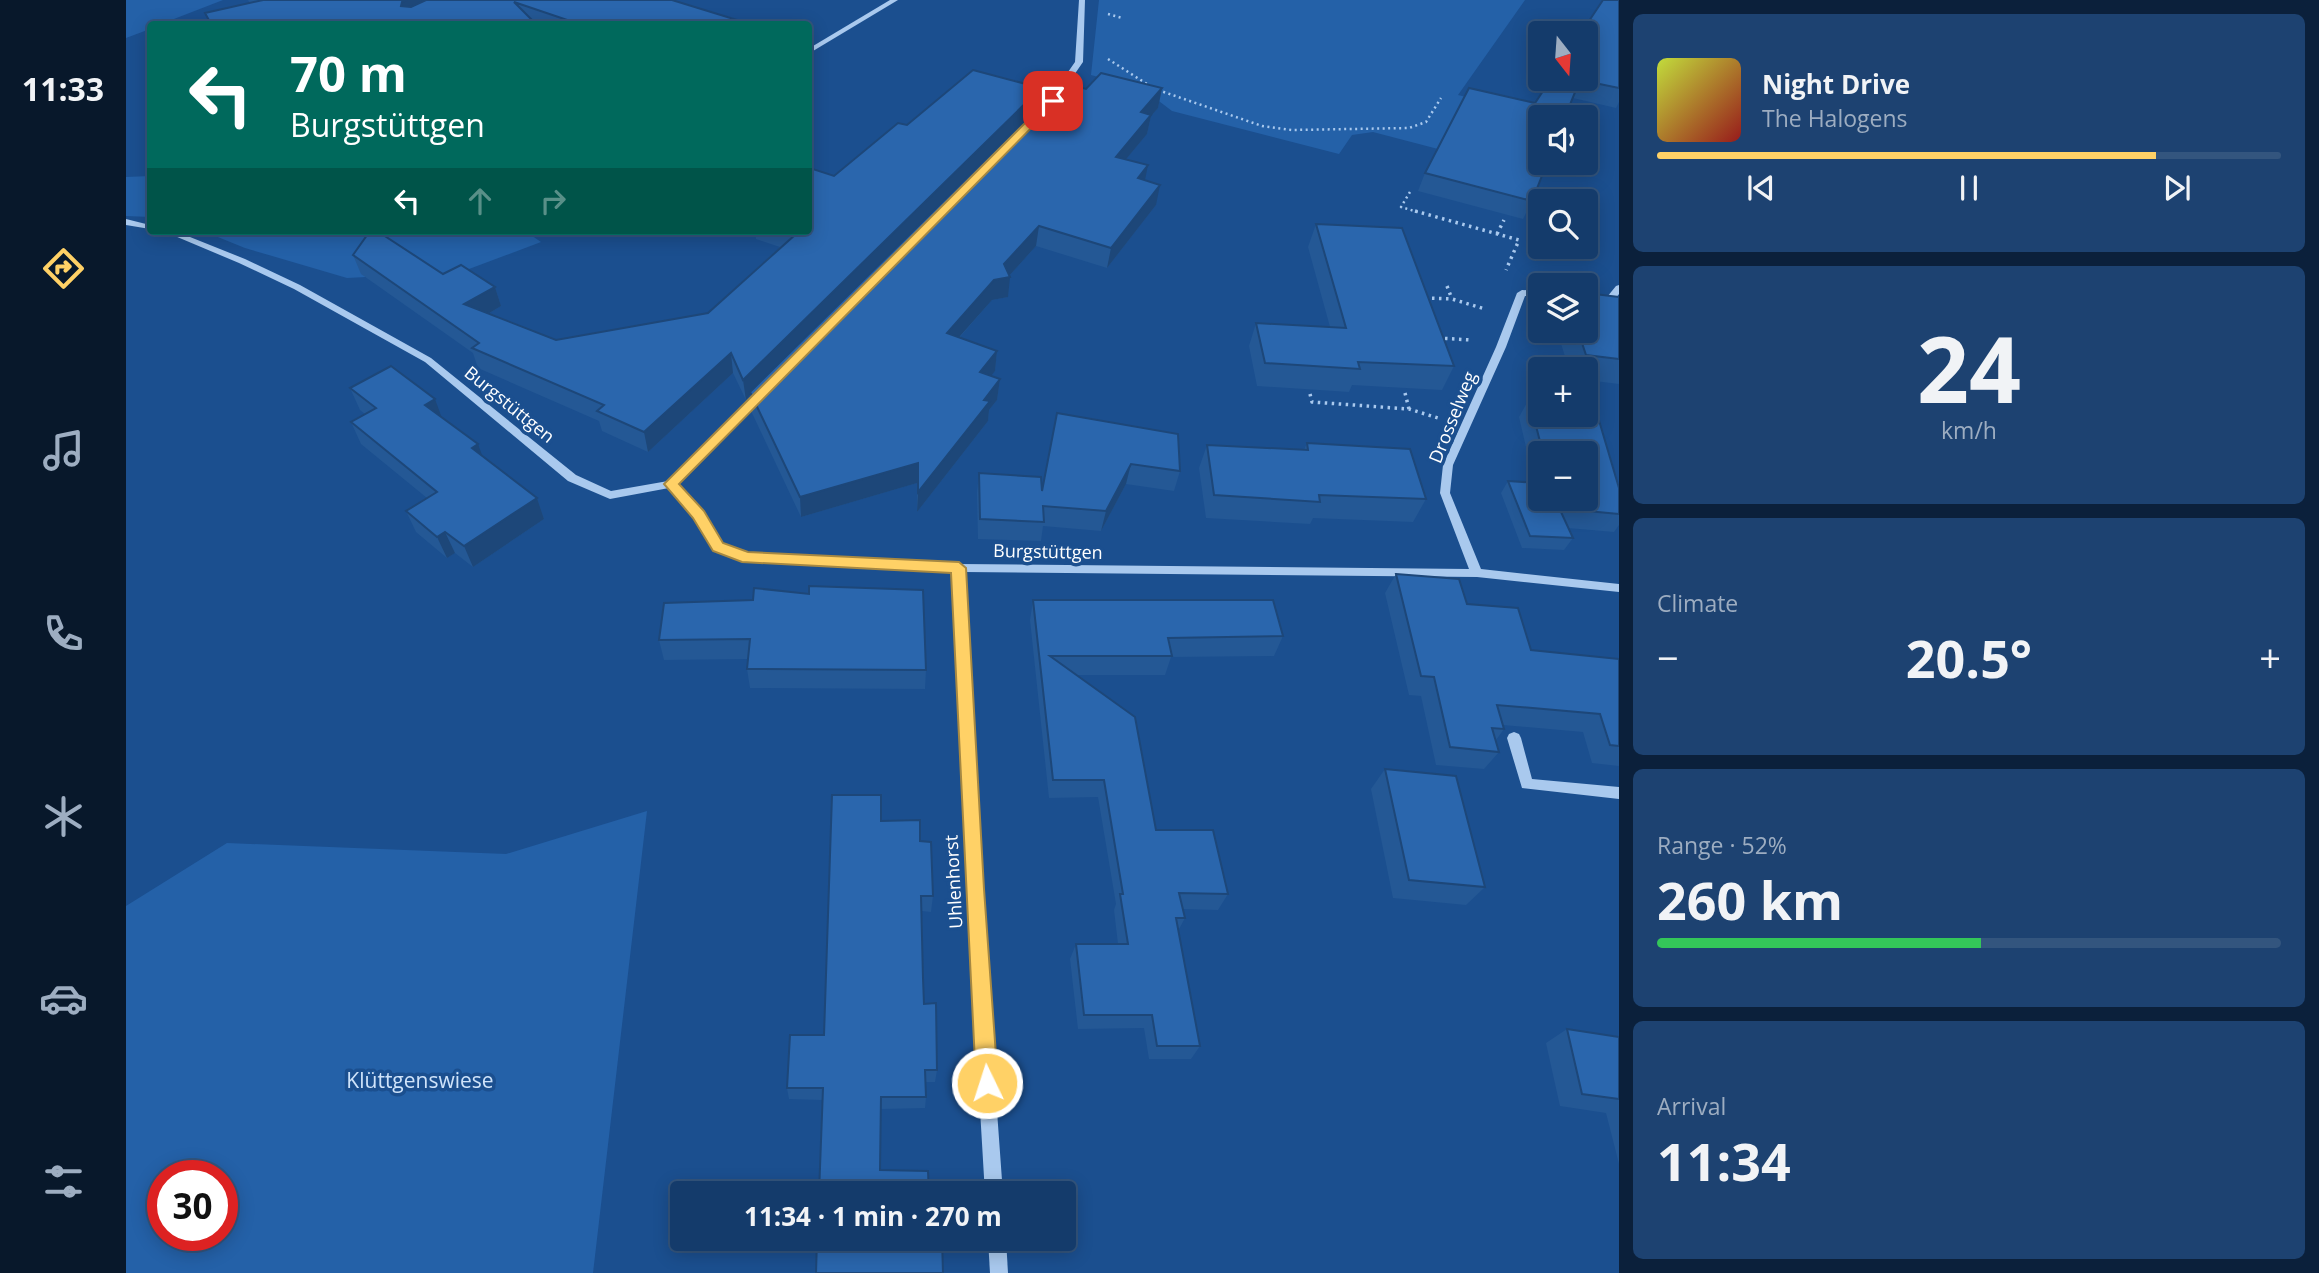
<!DOCTYPE html>
<html lang="en">
<head>
<meta charset="utf-8">
<style>
	body { margin:0; font-family:"Open Sans",sans-serif; background:#1d4271; color:#f1f3f6; height:100vh; display:flex; flex-direction:column; font-size:26px; white-space:nowrap }
	* { box-sizing:border-box; margin:0 }
	p { font-size:23px; color:#9dadc1 }
	.icon { flex:none; width:38px; height:38px; fill:none; stroke:currentColor; stroke-width:2; stroke-linecap:round; stroke-linejoin:round }
	.map { position:relative; flex:1; overflow:hidden }
	.panel { display:flex; flex-direction:column; gap:14px; padding:14px; background:#0b203b; width:700px }
	.panel>* { flex:none }
	.guide { position:absolute; left:21px; top:21px; width:665px; height:214px; border-radius:7px; box-shadow:0 4px 18px #0003,0 0 0 2px #33557e; background:#00695c; color:#fff; overflow:hidden }
	.needle { width:46px; rotate:163deg }
	.controls { position:absolute; left:1402px; top:21px; display:grid; gap:14px }
	.controls a { display:grid; place-items:center; width:70px; height:70px; border-radius:7px; background:#143b6b; box-shadow:0 4px 18px #0003,0 0 0 2px #33557e; font-size:35px }
	.speed { position:absolute; left:21px; top:1160px; display:flex; gap:14px; font-size:35px; font-weight:700; text-align:center }
	.speed>* { display:grid; place-content:center; width:91px; height:91px; border-radius:50%; background:#143b6b; box-shadow:0 4px 18px #0003,0 0 0 2px #33557e; line-height:1 }
	.speed .limit { border:10px solid #d22; background:#fff; color:#111 }
	.pin { position:absolute; display:grid; place-items:center; width:60px; height:60px; color:#fff; margin:-30px; border-radius:14px; box-shadow:0 4px 10px #0006 }
	.me { position:absolute; width:77px; margin:-38px; rotate:356deg; stroke-linejoin:round; filter:drop-shadow(0 0 5px #0008) }
	.turn { display:flex; align-items:center; gap:24px; height:147px; padding:0 28px; font-size:32px }
	.turn .icon { width:91px; height:91px; stroke-width:2.5 }
	.turn b { display:block; font-size:49px; line-height:60px }
	.lanes { display:flex; align-items:center; height:66px; padding:0 28px; background:#0003; justify-content:center; gap:35px; direction:ltr }
	.lanes .off { opacity:.35 }
	.big { font-size:52px; font-weight:700; line-height:1.1 }
	.panel .widget { flex:1; display:flex; flex-direction:column; justify-content:center; gap:10px; min-width:0; padding:0 24px; border-radius:10px; background:#1d4271 }
	.panel .dial { align-items:center; gap:0 }
	.dial b { font-size:91px; line-height:1 }
	.song { display:flex; align-items:center; gap:21px }
	.cover { width:84px; height:84px; border-radius:10px; background:linear-gradient(135deg,hsl(70 70% 55%),hsl(0 70% 35%)) }
	.played { height:7px; border-radius:4px; background:linear-gradient(90deg,#ffd166 80%,#33557e 80%) }
	.keys { display:flex; justify-content:space-around; direction:ltr }
	.heat { display:flex; justify-content:space-between; align-items:center; font-size:38px; direction:ltr }
	.charge { height:10px; border-radius:5px; background:linear-gradient(90deg,#34c759 52%,#33557e 0) }
	.trip { position:absolute; left:544px; top:1181px; width:406px; height:70px; border-radius:7px; background:#143b6b; box-shadow:0 4px 18px #0003,0 0 0 2px #33557e; font-weight:700; line-height:70px; text-align:center }
	main { display:flex; flex:1; min-height:0 }
	.dock { display:flex; flex-direction:column; width:126px; justify-content:space-around; align-items:center; background:#08182b; color:#9dadc1 }
	.dock .icon { width:49px; height:49px }
	.dock .current { color:#ffd166 }
	.dock b { font-size:32px; color:#f1f3f6 }
	.map>svg:first-child { display:block }
	.green { fill:#2461a8; fill-rule:evenodd }
	.lines { fill:none; stroke-linecap:round; stroke-linejoin:round }
	.path-far1 { stroke:#a9c9ee; stroke-width:2.5; stroke-dasharray:2 3.5; stroke-linecap:butt }
	.path { stroke:#a9c9ee; stroke-width:3.5; stroke-dasharray:2.5 4.5; stroke-linecap:butt }
	.minor { fill:#a9c9ee; fill-rule:evenodd }
	.wall { fill:#245895; fill-rule:evenodd }
	.shaded-wall { fill:#1d4779 }
	.building { fill:#2a66ad; stroke:#1d4779; stroke-width:2 }
	.route { fill:#ffd166; stroke:#a68842; stroke-width:2 }
	.labels { text-anchor:middle; dominant-baseline:central; stroke-width:7; stroke-linejoin:round; paint-order:stroke }
	.street-label { font-size:18px; fill:#fff; stroke:#1b4f8f }
	.near-park-label { font-size:21px; fill:#cfe3fa; stroke:#1b4f8f }
</style>
</head>
<body>
<main>
<nav class="dock">
<b>11:33</b>
<svg class="icon current" aria-label="directions" viewBox="0 0 24 24"><path d="M12 3l9 9-9 9-9-9zM9 14v-3h6M13 9l2 2-2 2"/></svg>
<svg class="icon" aria-label="music" viewBox="0 0 24 24"><path d="M9 18V5l10-2v13"/><circle cx="6" cy="18" r="3"/><circle cx="16" cy="16" r="3"/></svg>
<svg class="icon" aria-label="phone" viewBox="0 0 24 24"><path d="M5 4h4l2 5-3 2q2 4 5 5l2-3 5 2v4C11 20 4 13 5 4z"/></svg>
<svg class="icon" aria-label="climate" viewBox="0 0 24 24"><path d="M12 3v18M4 7l16 10M4 17L20 7"/></svg>
<svg class="icon" aria-label="car" viewBox="0 0 24 24"><path d="M5 17H2v-5l4-1 3-4h7l3 4 3 1v5h-3M9 17h6M6 11h13"/><circle cx="7" cy="17" r="2"/><circle cx="17" cy="17" r="2"/></svg>
<svg class="icon" aria-label="filters" viewBox="0 0 24 24"><path d="M4 7h16M4 17h16"/><circle cx="9" cy="7" r="2"/><circle cx="15" cy="17" r="2"/></svg>
</nav>
<div class="map">
<svg width="1493" height="1273" viewBox="0 0 1493 1273">
	<rect width="100%" height="100%" fill="#1b4f8f"/>
	<!-- green -->
	<g class="green">
		<polygon points="0,0 97,0 35,24 24,24 24,29 0,38"/>
		<polygon points="973,0 1399,0 1332,95 1422,117 1414,117 1414,163 1434,163 1431,172 1404,173 1247,132 1226,135 1213,154 1046,111 1017,89 965,75"/>
		<polygon points="24,176 24,217 0,216 0,177"/>
		<polygon points="77,231 399,231 415,242 335,272 221,278 119,248"/>
		<path d="M521 811 467 1273H0V906L101 843 380 854ZM96 1176V1236H37V1176Z"/>
	</g>
	<g class="lines">
		<!-- path-far1 -->
		<g class="path-far1">
			<polyline points="982,14 996,18"/>
			<polyline points="982,59 1024,86"/>
			<polyline points="1032,90 1136,126 1166,130 1283,128 1300,122 1315,98"/>
			<polyline points="1284,192 1275,207 1295,213"/>
		</g>
		<!-- path -->
		<g class="path">
			<polyline points="1289,211 1393,240 1380,270"/>
			<polyline points="1371,234 1378,220"/>
			<polyline points="1321,286 1326,299"/>
			<polyline points="1299,298 1326,299 1359,309"/>
			<polyline points="1312,338 1345,340"/>
			<polyline points="1279,393 1283,409"/>
			<polyline points="1184,394 1186,402 1283,409 1312,418"/>
		</g>
		<!-- minor -->
		<g class="minor">
			<polygon points="764,0 772,0 682,54 682,49"/>
			<polygon points="953,0 959,0 957,62 926,107 920,107 919,105 949,62"/>
			<polygon points="0,219 24,225 24,229 0,225"/>
			<polygon points="37,231 49,231 119,259 174,285 305,358 450,475 485,491 542,481 632,390 640,390 640,394 551,484 576,511 596,544 623,554 833,564 1343,569 1314,493 1317,465 1370,347 1391,293 1396,290 1414,291 1414,297 1399,296 1380,347 1327,465 1324,493 1355,569 1493,584 1493,592 1351,577 839,572 855,889 877,1194 859,1194 841,889 827,572 622,562 588,550 568,517 543,488 484,499 442,481 299,362 168,289 113,263"/>
			<polygon points="1493,285 1493,294 1487,302 1460,301 1460,295 1481,297 1490,286"/>
			<polygon points="1388,732 1393,734 1395,738 1406,779 1493,787 1493,799 1396,788 1381,738 1383,734"/>
			<polygon points="862,1239 880,1239 882,1273 864,1273"/>
		</g>
	</g>
	<!-- wall -->
	<g class="wall">
		<polygon points="122,0 546,0 624,24 84,24 79,13 124,3"/>
		<polygon points="1493,0 1493,102 1490,108 1447,98 1406,201 1397,219 1292,191 1299,173 1409,103"/>
		<polygon points="915,88 912,107 938,94 960,89 1036,88 1032,108 1025,116 1021,134 1000,159 1019,180 1030,205 981,268 910,246 883,276 882,297 866,300 834,337 871,351 869,371 865,376 874,379 871,400 863,410 862,421 791,512 791,483 675,517 626,413 624,395 620,400 607,373 522,452 476,431 473,421 352,368 347,353 235,274 227,255 369,287 375,306 362,314 430,340 582,313 654,247 630,239 629,231 682,231 708,176 781,125"/>
		<polygon points="1190,224 1328,366 1316,390 1226,385 1223,392 1131,386 1123,346 1130,323 1204,327 1182,247"/>
		<polygon points="1493,297 1493,384 1460,380 1460,369 1443,369 1431,331 1460,331"/>
		<polygon points="224,388 316,417 356,456 411,498 418,519 347,567 329,553 321,558 290,532 280,511 301,498 235,444 225,422 239,414 234,410"/>
		<path d="M1403 399 1414 400V415H1460V406L1469 407 1493 488V525L1488 532 1442 528 1447 538 1438 550 1396 548 1375 493 1382 481 1409 483 1407 477 1393 417ZM1414 453H1460V499H1414Z"/>
		<polygon points="931,413 1054,471 1048,491 1000,484 975,531 917,526 915,541 852,539 851,493 853,473 916,491"/>
		<polygon points="1181,443 1300,499 1287,522 1187,518 1184,524 1080,518 1073,468 1081,445 1178,450"/>
		<polygon points="1270,574 1341,604 1405,650 1493,659 1493,766 1466,763 1457,732 1377,725 1378,729 1370,740 1373,752 1358,769 1310,765 1295,696 1283,695 1259,593"/>
		<polygon points="907,600 1157,636 1148,656 1045,657 1039,675 950,675 1030,830 1102,894 1092,910 1057,909 1059,918 1052,931 1074,1046 1065,1059 1023,1059 1018,1028 952,1029 944,959 950,944 992,944 988,910 990,904 972,797 923,798 904,620"/>
		<polygon points="538,603 800,670 799,689 624,688 621,669 622,659 538,660 533,640"/>
		<polygon points="1259,769 1359,887 1340,905 1267,898 1245,789"/>
		<polygon points="755,821 794,841 807,896 805,912 796,911 798,1004 811,1070 809,1082 800,1082 800,1097 799,1108 755,1109 693,1194 696,1100 663,1099 661,1088 698,1035"/>
		<polygon points="1441,1029 1493,1037 1493,1164 1480,1113 1434,1106 1420,1043"/>
	</g>
	<!-- shaded-wall -->
	<g class="shaded-wall">
		<polygon points="281,0 326,0 282,22 275,6 276,2"/>
		<polygon points="915,88 912,107 624,392 624,395 620,400 617,380"/>
		<polygon points="1036,88 1032,108 1025,116 1021,134 986,176 990,157 1015,112"/>
		<polygon points="1022,165 1018,185 1012,178"/>
		<polygon points="1034,185 1030,205 981,268 985,248"/>
		<polygon points="913,226 910,246 882,277 884,277 882,297 866,300 819,353 821,333 878,264"/>
		<polygon points="369,287 375,306 345,324 338,304"/>
		<polygon points="871,351 869,371 852,393 854,372"/>
		<polygon points="605,353 607,373 522,452 518,432"/>
		<polygon points="874,379 871,400 863,410 862,421 791,512 792,492"/>
		<polygon points="309,399 317,421 299,405"/>
		<polygon points="352,444 360,466 346,448"/>
		<polygon points="792,463 791,483 675,517 674,497"/>
		<polygon points="1005,464 1000,484 975,531 980,511"/>
		<polygon points="411,498 418,519 347,567 338,546"/>
		<polygon points="319,532 329,553 321,558 311,537"/>
	</g>
	<!-- building -->
	<g class="building">
		<polygon points="137,0 281,0 276,2 275,6 285,7 300,0 546,0 624,24 453,24 388,2 410,24 85,24 79,13"/>
		<polygon points="1477,0 1493,0 1493,88 1454,80 1439,117 1414,117 1414,163 1421,163 1406,201 1299,173 1343,88 1409,103 1425,79 1460,79 1460,33 1455,33"/>
		<polygon points="847,70 915,88 617,380 605,353 518,432 471,411 478,405 346,348 353,343 227,255 244,231 251,231 317,274 335,265 369,287 338,304 430,340 582,313 670,234 662,231 682,231 682,173 687,169 708,176 772,123 781,125"/>
		<polygon points="975,73 1036,88 1015,112 1025,115 990,157 1022,165 1012,178 1034,185 985,248 913,226 878,264 884,277 868,280 821,333 871,351 854,372 874,379 858,400 864,401 792,492 792,463 674,497 624,392 929,91 938,94 949,86 960,89"/>
		<polygon points="1190,224 1276,228 1328,366 1232,362 1234,369 1139,363 1130,323 1220,328"/>
		<polygon points="1460,293 1493,297 1493,359 1460,355 1452,331 1460,331"/>
		<polygon points="265,366 309,399 299,405 352,444 346,448 411,498 338,546 319,532 311,537 280,511 311,492 225,422 250,408 224,388"/>
		<polygon points="1403,399 1414,400 1414,415 1460,415 1460,406 1469,407 1493,488 1493,514 1440,509 1436,499 1460,499 1460,453 1417,453"/>
		<polygon points="931,413 1052,434 1054,471 1005,464 980,511 917,506 918,522 854,519 853,473 915,477 916,491"/>
		<polygon points="1181,443 1284,449 1300,499 1193,495 1194,502 1088,495 1081,445 1182,450"/>
		<polygon points="1382,481 1414,483 1414,499 1429,499 1447,538 1404,536"/>
		<polygon points="1270,574 1333,579 1341,604 1392,608 1405,650 1493,659 1493,746 1484,745 1474,714 1371,705 1378,729 1366,728 1373,752 1324,747 1308,677 1295,676"/>
		<polygon points="683,586 797,590 800,670 621,669 624,639 533,640 538,603 627,600 628,588 683,594"/>
		<polygon points="907,600 1147,600 1157,636 1042,638 1046,656 924,656 1009,717 1030,830 1087,830 1102,894 1053,893 1059,918 1050,918 1074,1046 1031,1046 1026,1015 958,1015 950,944 1002,944 994,894 997,894 978,780 927,780"/>
		<polygon points="1259,769 1330,776 1359,887 1283,880"/>
		<polygon points="706,795 755,795 755,821 794,820 794,841 805,842 807,896 795,896 797,978 798,1004 810,1003 811,1070 799,1070 800,1097 755,1097 754,1170 802,1171 803,1194 693,1194 697,1088 661,1088 664,1035 698,1035"/>
		<polygon points="1441,1029 1493,1037 1493,1099 1456,1094"/>
		<polygon points="691,1239 816,1239 817,1273 690,1273"/>
	</g>
	<!-- route -->
	<polygon class="route" points="923,99 932,101 553,484 578,511 597,543 622,552 833,562 840,568 858,889 872,1083 868,1090 861,1093 854,1090 850,1083 825,573 616,562 587,551 567,518 538,484"/>
	<g class="labels">
		<!-- street labels -->
		<g class="street-label">
			<text transform="translate(384 404) rotate(39)">Burgstüttgen</text>
			<text transform="translate(1326 417) rotate(-68)">Drosselweg</text>
			<text transform="translate(922 551) rotate(1)">Burgstüttgen</text>
			<text transform="translate(827 882) rotate(-93)">Uhlenhorst</text>
		</g>
		<!-- near-park labels -->
		<g class="near-park-label">
			<text x="294" y="1080">Klüttgenswiese</text>
		</g>
	</g>
</svg>
<div class="controls">
<a><svg class="needle" viewBox="-14 -14 28 28"><path d="M0-13l5 13h-10z" fill="#e53935"/><path d="M0 13l5-13h-10z" fill="#9dadc1"/></svg></a>
<a><svg class="icon" aria-label="sound" viewBox="0 0 24 24"><path d="M4 9h4l5-4v14l-5-4H4zM17 9q2 3 0 6"/></svg></a>
<a><svg class="icon" aria-label="search" viewBox="0 0 24 24"><circle cx="10" cy="10" r="6"/><path d="M15 15l6 6"/></svg></a>
<a><svg class="icon" aria-label="layers" viewBox="0 0 24 24"><path d="M12 4l9 5-9 5-9-5zM3 14l9 5 9-5"/></svg></a>
<a>+</a>
<a>−</a>
</div>
<div class="speed"><div class="limit">30</div></div>
<div class="pin" style="left:927px;top:101px;background:#d93025"><svg class="icon" aria-label="arrive" viewBox="0 0 24 24"><path d="M6 21V4h12l-3 4 3 4H6"/></svg></div>
<svg class="me" style="left:861px;top:1083px" viewBox="-20 -20 40 40"><circle r="17" fill="#ffd166" stroke="#fff" stroke-width="3"/><path d="M0-11L8 9 0 5-8 9z" fill="#fff"/></svg>
<div class="trip">11:34 · 1 min · 270 m</div>
<div class="guide">
<div class="turn"><svg class="icon" aria-label="left" viewBox="0 0 24 24"><path d="M17 20v-9H6M10 6l-5 5 5 5"/></svg><div><b>70 m</b>Burgstüttgen</div></div>
<div class="lanes"><svg class="icon" aria-label="left" viewBox="0 0 24 24"><path d="M17 20v-9H6M10 6l-5 5 5 5"/></svg><svg class="icon off" aria-label="ahead" viewBox="0 0 24 24"><path d="M12 20V5M6 11l6-6 6 6"/></svg><svg class="icon off" aria-label="right" viewBox="0 0 24 24"><path d="M7 20v-9h11M14 6l5 5-5 5"/></svg></div>
</div>
</div>
<section class="panel">
<div class="widget">
<div class="song"><i class="cover"></i><div><b>Night Drive</b><p>The Halogens</p></div></div>
<div class="played"></div>
<div class="keys"><svg class="icon" aria-label="previous" viewBox="0 0 24 24"><path d="M18 5L8 12l10 7zM5 5v14"/></svg><svg class="icon" aria-label="pause" viewBox="0 0 24 24"><path d="M8 5v14M16 5v14"/></svg><svg class="icon" aria-label="next" viewBox="0 0 24 24"><path d="M6 5l10 7-10 7zM19 5v14"/></svg></div>
</div>
<div class="widget dial"><b>24</b><p>km/h</p></div>
<div class="widget"><p>Climate</p>
<div class="heat"><a>−</a><b class="big">20.5°</b><a>+</a></div>
</div>
<div class="widget"><p>Range · 52%</p><b class="big">260 km</b><div class="charge"></div></div>
<div class="widget"><p>Arrival</p><b class="big">11:34</b></div>
</section>
</main>
</body>
</html>
